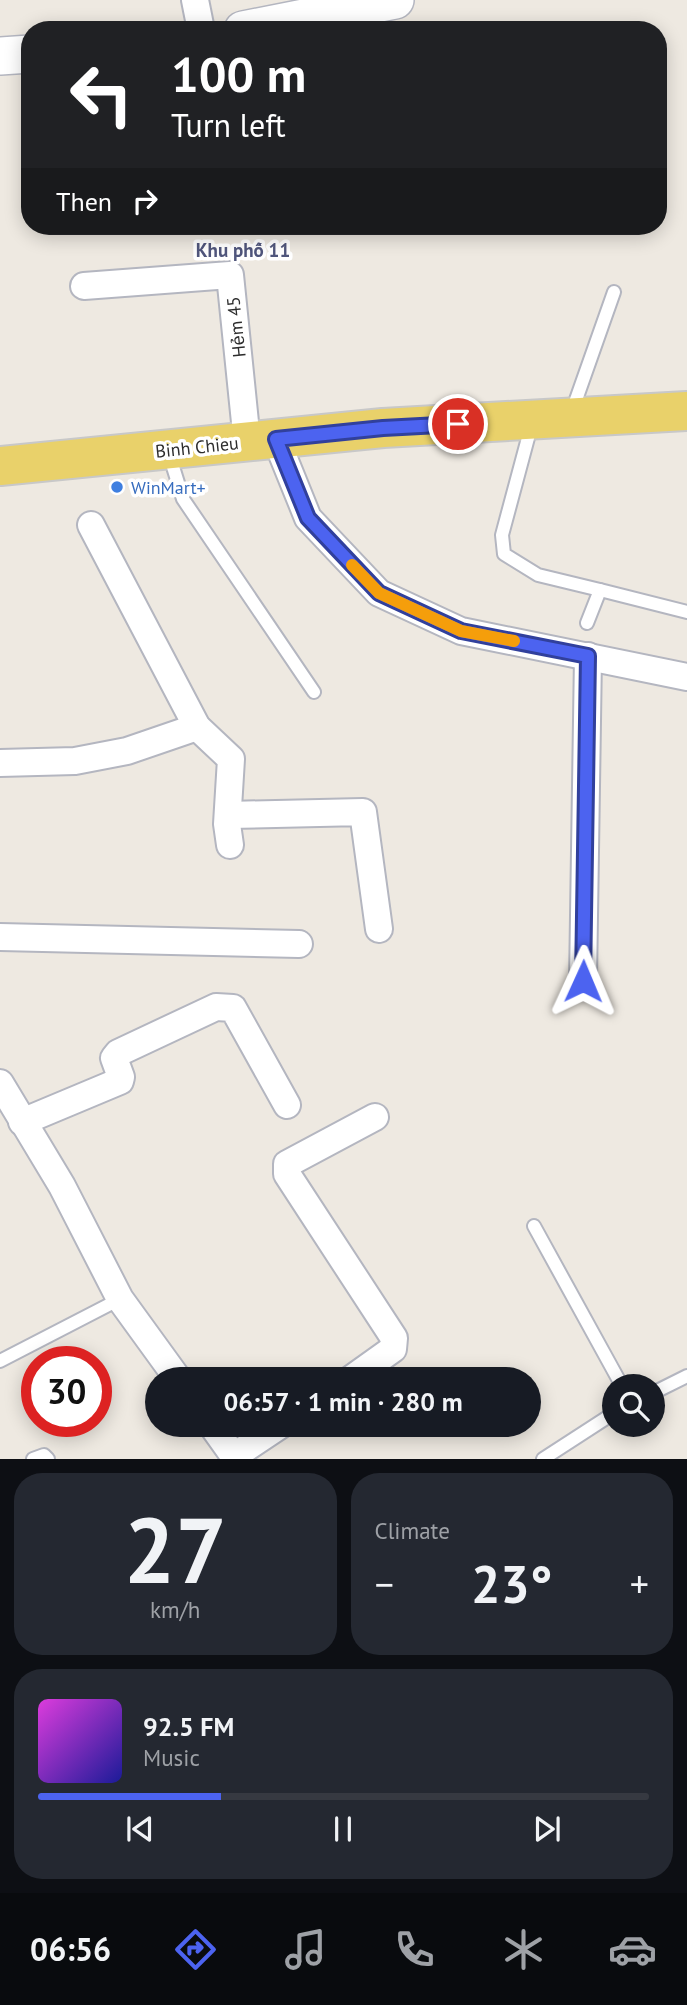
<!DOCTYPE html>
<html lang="en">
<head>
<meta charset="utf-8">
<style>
	body { margin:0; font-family:"PT Sans",sans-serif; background:#242831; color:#f1f3f6; height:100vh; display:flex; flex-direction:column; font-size:26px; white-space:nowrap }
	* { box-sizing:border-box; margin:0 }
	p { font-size:23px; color:#9ea1a6 }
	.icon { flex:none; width:38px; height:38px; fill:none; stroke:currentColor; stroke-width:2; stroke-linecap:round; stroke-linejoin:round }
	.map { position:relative; height:1459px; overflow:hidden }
	.side { display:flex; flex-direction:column; gap:14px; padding:14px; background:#0d0f14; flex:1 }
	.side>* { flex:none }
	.hud { position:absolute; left:21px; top:21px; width:646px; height:214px; border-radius:28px; box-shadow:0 4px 18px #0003; background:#202124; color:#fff; overflow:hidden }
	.tools { position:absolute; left:602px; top:1374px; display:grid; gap:14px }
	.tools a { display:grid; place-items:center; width:63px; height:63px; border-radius:50%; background:#171b24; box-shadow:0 4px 18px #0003; font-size:35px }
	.speed { position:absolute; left:21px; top:1346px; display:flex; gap:14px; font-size:35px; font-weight:700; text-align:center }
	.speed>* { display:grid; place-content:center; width:91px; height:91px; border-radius:50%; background:#171b24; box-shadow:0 4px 18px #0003; line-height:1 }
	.speed .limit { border:10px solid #d22; background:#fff; color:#111 }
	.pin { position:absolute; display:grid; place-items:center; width:60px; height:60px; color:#fff; margin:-30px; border:4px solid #fff; border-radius:50%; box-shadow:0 2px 7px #0007 }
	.me { position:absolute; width:77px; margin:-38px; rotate:1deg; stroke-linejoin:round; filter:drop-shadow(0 0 5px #0008) }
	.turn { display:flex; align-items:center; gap:24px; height:147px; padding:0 35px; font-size:32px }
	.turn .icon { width:91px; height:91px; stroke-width:2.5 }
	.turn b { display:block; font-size:49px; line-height:60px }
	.then { display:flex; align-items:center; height:66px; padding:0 35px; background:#0003; gap:14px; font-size:26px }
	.big { font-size:52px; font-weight:600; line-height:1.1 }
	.side .tile { flex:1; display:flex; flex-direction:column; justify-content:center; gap:10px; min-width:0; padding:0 24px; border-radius:28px; background:#242831 }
	.side .dial { align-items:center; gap:0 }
	.dial b { font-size:91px; line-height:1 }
	.song { display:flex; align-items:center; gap:21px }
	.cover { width:84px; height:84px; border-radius:10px; background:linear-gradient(135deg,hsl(300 70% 55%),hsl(240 70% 35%)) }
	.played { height:7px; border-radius:4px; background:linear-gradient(90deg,#4c63f0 30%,#363941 30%) }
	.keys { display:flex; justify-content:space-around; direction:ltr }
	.heat { display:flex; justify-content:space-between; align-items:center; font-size:38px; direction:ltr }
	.side .tiles { flex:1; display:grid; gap:14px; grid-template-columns:1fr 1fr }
	.tile:last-child { grid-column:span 2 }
	.trip { position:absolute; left:145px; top:1367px; width:396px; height:70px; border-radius:35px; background:#171b24; box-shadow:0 4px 18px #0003; font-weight:600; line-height:70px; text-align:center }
	.tab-bar { display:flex; height:112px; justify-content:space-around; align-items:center; background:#090b0e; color:#9ea1a6 }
	.tab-bar .icon { width:49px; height:49px }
	.tab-bar .active { color:#4c63f0 }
	.tab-bar b { font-size:32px; color:#f1f3f6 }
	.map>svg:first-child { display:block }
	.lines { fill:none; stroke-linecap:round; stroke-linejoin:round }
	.service-casing { stroke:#b4b6c0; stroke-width:16 }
	.minor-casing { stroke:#b4b6c0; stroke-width:30 }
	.secondary-casing { stroke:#b4b6c0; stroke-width:40 }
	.primary-casing { stroke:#c8c8c8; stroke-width:42 }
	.service { stroke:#fff; stroke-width:12 }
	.minor { stroke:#fff; stroke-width:26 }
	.secondary { stroke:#fff; stroke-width:37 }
	.primary { stroke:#e9d16a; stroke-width:38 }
	.route-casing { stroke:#31409c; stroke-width:18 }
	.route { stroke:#4c63f0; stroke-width:12 }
	.slow { stroke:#f59e0b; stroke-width:12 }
	.shop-dot { fill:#3f7fe0; stroke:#fff; stroke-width:2.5 }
	.labels { text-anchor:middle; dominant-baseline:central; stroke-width:7; stroke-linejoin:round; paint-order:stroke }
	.street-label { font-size:18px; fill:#2d2d2d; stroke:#fff }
	.shop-label { font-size:18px; fill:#366cbe; stroke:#fff; text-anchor:start }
	.neighbourhood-label { font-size:19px; font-weight:bold; fill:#50567c; stroke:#fff }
</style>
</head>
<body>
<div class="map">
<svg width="687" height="1459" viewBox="0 0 687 1459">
	<rect width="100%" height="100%" fill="#eee9e1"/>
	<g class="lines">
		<!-- service casing -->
		<g class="service-casing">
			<g id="service">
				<polyline points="571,414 614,292"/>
				<polyline points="532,423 502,535 504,554 538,575 600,590 587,623"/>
				<polyline points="169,454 183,499 314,692"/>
				<polyline points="600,590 687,612"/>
				<polyline points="534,1226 622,1386"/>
				<polyline points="0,1361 120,1299"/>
				<polyline points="653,1393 687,1376"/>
				<polyline points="33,1459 44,1455 48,1459"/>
				<polyline points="543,1459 614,1413"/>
			</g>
		</g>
		<!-- minor casing -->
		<g class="minor-casing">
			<g id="minor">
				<polyline points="195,0 201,30"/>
				<polyline points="84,286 230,275 247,442"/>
				<polyline points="276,439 308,518 379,593 461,631 687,677"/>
				<polyline points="91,525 197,727 231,759 227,824 230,845"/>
				<polyline points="0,763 75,761 127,751 197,727"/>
				<polyline points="228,815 363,812 379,929"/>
				<polyline points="0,937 299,944"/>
				<polyline points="583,981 588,656"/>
				<polyline points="0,1083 62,1186 120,1299 178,1379"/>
				<polyline points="22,1122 120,1081 121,1077 114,1058 118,1053 216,1007 233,1008 287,1105"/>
				<polyline points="351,1379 393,1349 394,1338 287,1174 287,1164 375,1117"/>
				<polyline points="211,1424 236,1459"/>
				<polyline points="234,1456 282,1424"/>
			</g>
		</g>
		<!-- secondary casing -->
		<g class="secondary-casing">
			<g id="secondary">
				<polyline points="243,30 395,0"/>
				<polyline points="0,56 30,54"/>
			</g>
		</g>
		<!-- primary casing -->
		<g class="primary-casing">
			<polyline id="primary" points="0,466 383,428 687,411"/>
		</g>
		<!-- service -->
		<use href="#service" class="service"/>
		<!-- minor -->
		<use href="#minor" class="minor"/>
		<!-- secondary -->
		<use href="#secondary" class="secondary"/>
		<!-- primary -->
		<use href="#primary" class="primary"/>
	</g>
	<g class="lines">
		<!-- route casing -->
		<g class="route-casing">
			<polyline id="route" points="458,424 383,428 276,439 308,518 379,593 461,631 588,656 583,981"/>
		</g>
		<!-- route -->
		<use href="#route" class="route"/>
		<!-- slow -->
		<polyline class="slow" points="352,565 379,593 461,631 514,641"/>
	</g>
	<!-- markers -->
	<circle class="shop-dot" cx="117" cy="487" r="7"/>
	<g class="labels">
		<!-- street labels -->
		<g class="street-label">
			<text transform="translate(236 327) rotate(-96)">Hẻm 45</text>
			<text transform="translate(197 447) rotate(-6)">Binh Chieu</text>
		</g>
		<!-- shop labels -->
		<g class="shop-label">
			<text x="131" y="487">WinMart+</text>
		</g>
		<!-- neighbourhood labels -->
		<g class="neighbourhood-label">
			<text x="243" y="250">Khu phố 11</text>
		</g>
	</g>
</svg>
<div class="tools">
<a><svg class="icon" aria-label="search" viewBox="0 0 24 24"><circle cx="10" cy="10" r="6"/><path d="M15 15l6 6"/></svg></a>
</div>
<div class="speed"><div class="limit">30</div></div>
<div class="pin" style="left:458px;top:424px;background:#d93025"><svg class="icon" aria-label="arrive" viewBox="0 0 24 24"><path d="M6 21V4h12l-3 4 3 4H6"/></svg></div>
<svg class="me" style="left:583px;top:981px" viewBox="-20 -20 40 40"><path d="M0-17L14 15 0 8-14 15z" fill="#4c63f0" stroke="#fff" stroke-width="4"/></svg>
<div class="trip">06:57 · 1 min · 280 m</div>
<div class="hud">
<div class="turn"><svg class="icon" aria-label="left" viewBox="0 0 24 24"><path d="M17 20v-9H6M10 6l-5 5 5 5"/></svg><div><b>100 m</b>Turn left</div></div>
<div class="then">Then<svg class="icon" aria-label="right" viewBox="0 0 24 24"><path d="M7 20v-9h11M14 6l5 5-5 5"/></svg></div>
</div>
</div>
<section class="side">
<div class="tiles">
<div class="tile dial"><b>27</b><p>km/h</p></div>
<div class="tile"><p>Climate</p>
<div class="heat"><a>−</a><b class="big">23°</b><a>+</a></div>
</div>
<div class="tile">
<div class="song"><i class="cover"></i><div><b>92.5 FM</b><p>Music</p></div></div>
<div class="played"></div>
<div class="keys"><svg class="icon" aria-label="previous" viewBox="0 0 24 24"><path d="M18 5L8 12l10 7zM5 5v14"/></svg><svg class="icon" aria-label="pause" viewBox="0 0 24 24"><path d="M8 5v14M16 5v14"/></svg><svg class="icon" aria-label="next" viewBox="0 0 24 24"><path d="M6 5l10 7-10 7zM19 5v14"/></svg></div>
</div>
</div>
</section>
<nav class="tab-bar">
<b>06:56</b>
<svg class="icon active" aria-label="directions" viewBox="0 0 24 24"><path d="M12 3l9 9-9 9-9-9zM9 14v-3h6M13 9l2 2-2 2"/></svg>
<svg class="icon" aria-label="music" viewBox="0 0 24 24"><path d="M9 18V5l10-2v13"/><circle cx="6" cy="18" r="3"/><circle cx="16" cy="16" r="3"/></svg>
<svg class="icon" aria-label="phone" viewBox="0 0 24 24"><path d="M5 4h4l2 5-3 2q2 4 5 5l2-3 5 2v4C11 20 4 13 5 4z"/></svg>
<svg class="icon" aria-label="climate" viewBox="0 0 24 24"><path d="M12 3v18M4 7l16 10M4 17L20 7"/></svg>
<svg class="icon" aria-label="car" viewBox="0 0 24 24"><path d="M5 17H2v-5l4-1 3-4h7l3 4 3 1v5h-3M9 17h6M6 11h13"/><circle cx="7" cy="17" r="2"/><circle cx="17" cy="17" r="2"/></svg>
</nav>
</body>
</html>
